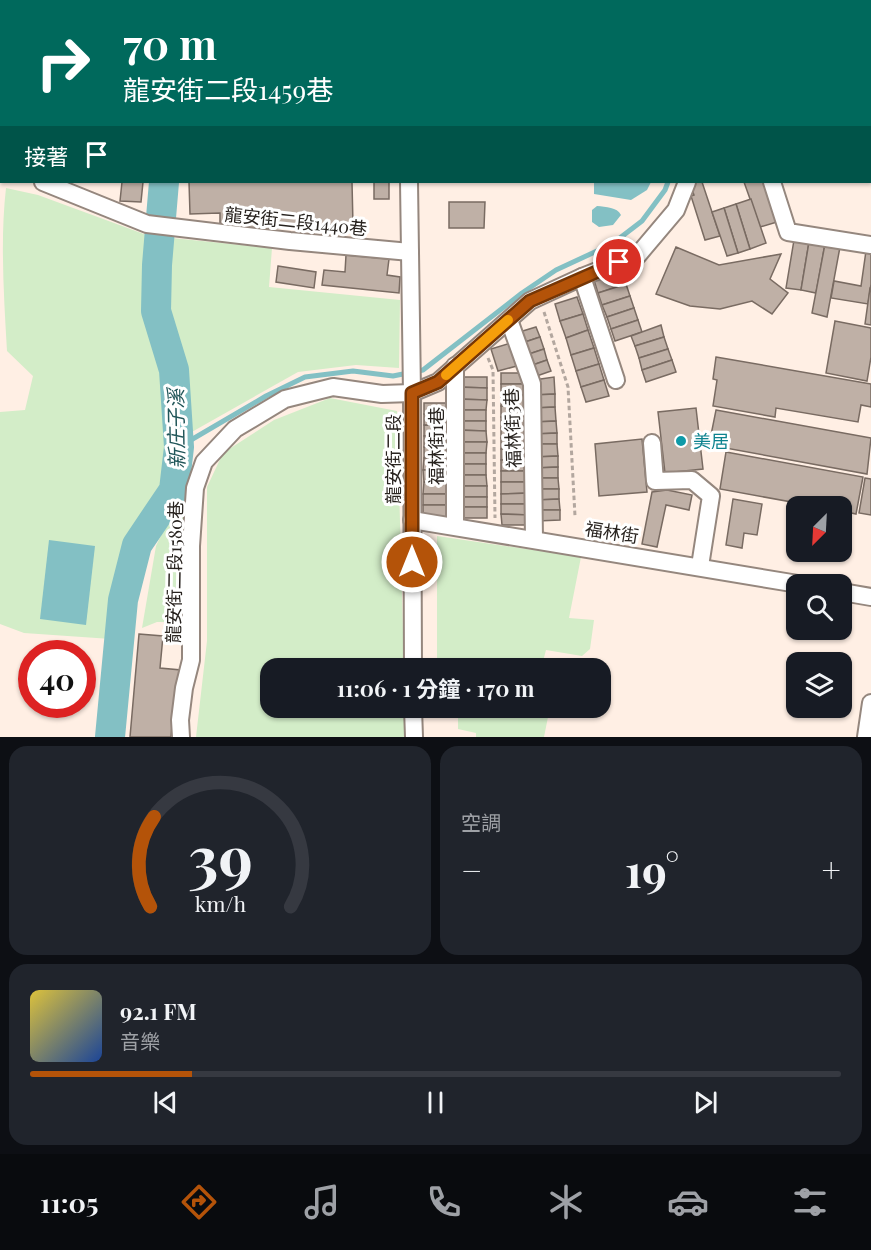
<!DOCTYPE html>
<html lang="zh-TW">
<head>
<meta charset="utf-8">
<style>
	body { margin:0; font-family:"Playfair Display","Noto Sans TC",serif; background:#20242c; color:#f1f3f6; height:100vh; display:flex; flex-direction:column; font-size:22px; white-space:nowrap }
	* { box-sizing:border-box; margin:0 }
	p { font-size:20px; color:#9ea1a6 }
	.icon { flex:none; width:33px; height:33px; fill:none; stroke:currentColor; stroke-width:2; stroke-linecap:round; stroke-linejoin:round }
	.map { position:relative; height:737px; overflow:hidden }
	.panel { display:flex; flex-direction:column; gap:9px; padding:9px; background:#0d0f14; flex:1 }
	.panel>* { flex:none }
	.hud { position:absolute; left:0px; top:0px; width:872px; height:183px; box-shadow:0 2px 4px #0004; background:#00695c; color:#fff; overflow:hidden }
	.needle { width:39px; rotate:204deg }
	.fabs { position:absolute; left:786px; top:496px; display:grid; gap:12px }
	.fabs a { display:grid; place-items:center; width:66px; height:66px; border-radius:12px; background:#171b24; box-shadow:0 2px 4px #0004; font-size:30px }
	.speed { position:absolute; left:18px; top:640px; display:flex; gap:12px; font-size:30px; font-weight:700; text-align:center }
	.speed>* { display:grid; place-content:center; width:78px; height:78px; border-radius:50%; background:#171b24; box-shadow:0 2px 4px #0004; line-height:1 }
	.speed .limit { border:9px solid #d22; background:#fff; color:#111 }
	.pin { position:absolute; display:grid; place-items:center; width:51px; height:51px; color:#fff; margin:-26px; border:3px solid #fff; border-radius:50%; box-shadow:0 2px 6px #0007 }
	.me { position:absolute; width:66px; margin:-33px; rotate:0deg; stroke-linejoin:round; filter:drop-shadow(0 0 4px #0008) }
	.turn { display:flex; align-items:center; gap:21px; height:126px; padding:0 24px; font-size:27px }
	.turn .icon { width:78px; height:78px; stroke-width:2.5 }
	.turn b { display:block; font-size:42px; line-height:51px }
	.then { display:flex; align-items:center; height:57px; padding:0 24px; background:#0003; gap:12px; font-size:22px }
	.big { font-size:45px; font-weight:700; line-height:1.1 }
	.panel .tile { flex:1; display:flex; flex-direction:column; justify-content:center; gap:9px; min-width:0; padding:0 21px; border-radius:18px; background:#20242c }
	.panel .dial { align-items:center; gap:0 }
	.dial svg { height:156px; overflow:visible; fill:none; stroke:#363941; stroke-width:7; stroke-linecap:round; text-anchor:middle }
	.dial text { fill:#f1f3f6; stroke:none }
	.song { display:flex; align-items:center; gap:18px }
	.cover { width:72px; height:72px; border-radius:9px; background:linear-gradient(135deg,hsl(50 70% 55%),hsl(220 70% 35%)) }
	.played { height:6px; border-radius:3px; background:linear-gradient(90deg,#b45309 20%,#363941 20%) }
	.keys { display:flex; justify-content:space-around; direction:ltr }
	.heat { display:flex; justify-content:space-between; align-items:center; font-size:33px; direction:ltr }
	.panel .tiles { flex:1; display:grid; gap:9px; grid-template-columns:1fr 1fr }
	.tile:last-child { grid-column:span 2 }
	.trip { position:absolute; left:260px; top:658px; width:351px; height:60px; border-radius:18px; background:#171b24; box-shadow:0 2px 4px #0004; font-weight:700; line-height:60px; text-align:center }
	.dock { display:flex; height:96px; justify-content:space-around; align-items:center; background:#090b0e; color:#9ea1a6 }
	.dock .icon { width:42px; height:42px }
	.dock .on { color:#b45309 }
	.dock b { font-size:27px; color:#f1f3f6 }
	.map>svg:first-child { display:block }
	.green { fill:#d3edc8 }
	.water { fill:#83c0c4 }
	.lines { fill:none; stroke-linecap:round; stroke-linejoin:round }
	.stream { stroke:#83c0c4; stroke-width:5 }
	.river { stroke:#83c0c4; stroke-width:30 }
	.building { fill:#bfb0a6; stroke:#796b62; stroke-width:1.5 }
	.minor-casing { stroke:#95877e; stroke-width:20 }
	.path { stroke:#b3a79f; stroke-width:3; stroke-dasharray:4.5 3; stroke-linecap:butt }
	.minor { stroke:#fff; stroke-width:16 }
	.route-casing { stroke:#753606; stroke-width:15 }
	.route { stroke:#b45309; stroke-width:10 }
	.slow { stroke:#f59e0b; stroke-width:10 }
	.culture-dot { fill:#0f9aa8; stroke:#fff; stroke-width:2 }
	.labels { text-anchor:middle; dominant-baseline:central; stroke-width:6; stroke-linejoin:round; paint-order:stroke }
	.street-label { font-size:18px; fill:#28231f; stroke:#fff }
	.culture-label { font-size:18px; fill:#0d838f; stroke:#fff; text-anchor:start }
	.water-label { font-size:20px; font-style:italic; fill:#215659; stroke:#fff }
</style>
</head>
<body>
<div class="map">
<svg width="871" height="737" viewBox="0 0 871 737">
	<rect width="100%" height="100%" fill="#ffefe4"/>
	<!-- green -->
	<g class="green">
		<path d="M6 188 38 195 152 237 145 311 165 376 168 448 162 482 126 546 112 606 111 639 24 633 0 624V412L25 410 33 376 7 351C4 298 0 240 6 188Z"/>
		<polygon points="172,238 272,248 269,287 400,300 399,368 356,365 298,372 190,433 187,368 166,306"/>
		<polygon points="330,398 397,411 404,669 270,669 270,708 406,708 406,737 196,737 207,641 207,487 223,453 274,420"/>
		<polygon points="186,483 191,485 183,622 157,622 142,628 156,546"/>
		<polygon points="437,536 581,557 569,618 594,620 590,649 582,656 546,650 541,669 437,669"/>
		<polygon points="437,708 547,708 549,712 544,737 476,737 476,733 458,729 458,718 437,715"/>
	</g>
	<!-- water -->
	<g class="water">
		<polygon points="594,182 651,182 647,190 631,200 594,194"/>
		<path d="M597 206C606 207 617 207 621 215L613 225 599 227 592 222V210Z"/>
		<polygon points="49,540 95,546 86,625 40,619"/>
	</g>
	<g class="lines">
		<!-- stream -->
		<g class="stream">
			<polyline points="532,0 533,2"/>
			<polyline points="9,2 9,0"/>
			<polyline points="0,48 2,43"/>
			<polyline points="179,447 266,396 305,377 353,371 393,376 423,370 522,293 556,270 612,244 642,221 665,190 668,182"/>
		</g>
		<!-- river -->
		<g class="river">
			<polyline points="184,2 184,0"/>
			<polyline points="110,737 123,600 137,545 174,490 179,447 174,370 156,311 157,265 164,182"/>
		</g>
	</g>
	<!-- building -->
	<g class="building">
		<polygon points="13,0 81,0 13,2"/>
		<polygon points="122,182 143,182 141,202 120,201"/>
		<polygon points="189,182 352,182 353,225 296,225 296,228 220,228 220,213 190,214"/>
		<rect x="374" y="182" width="15" height="17"/>
		<polygon points="689,182 702,182 720,236 705,240 691,196 694,195"/>
		<polygon points="744,182 765,182 777,222 760,227"/>
		<polygon points="751,199 766,243 750,249 736,204"/>
		<polygon points="449,202 485,202 484,228 449,228"/>
		<polygon points="736,204 750,249 738,253 724,208"/>
		<polygon points="724,208 738,253 727,256 712,212"/>
		<polygon points="794,240 809,242 801,290 786,288"/>
		<polygon points="809,242 825,244 816,293 801,290"/>
		<polygon points="825,244 840,247 827,317 812,313"/>
		<polygon points="676,247 719,265 781,254 770,279 788,293 772,314 752,301 720,309 690,306 656,294"/>
		<polygon points="866,251 871,252 871,284 868,304 831,298 834,281 861,286"/>
		<polygon points="346,255 389,259 387,275 400,277 399,293 322,285 324,270 345,272"/>
		<polygon points="278,266 316,272 314,288 276,282"/>
		<polygon points="621,271 626,284 598,293 594,280"/>
		<polygon points="626,284 630,296 602,305 598,293"/>
		<polygon points="870,288 871,288 871,325 865,324"/>
		<polygon points="630,296 634,308 607,317 602,305"/>
		<polygon points="577,297 583,314 560,321 555,304"/>
		<polygon points="634,308 638,320 611,329 607,317"/>
		<polygon points="583,314 588,330 566,338 560,321"/>
		<polygon points="638,320 642,332 615,341 611,329"/>
		<polygon points="835,321 871,328 871,357 867,381 826,373"/>
		<polygon points="661,325 664,337 635,346 631,336"/>
		<polygon points="536,327 540,337 519,344 516,333"/>
		<polygon points="588,330 594,348 571,355 566,338"/>
		<polygon points="540,337 544,349 523,356 519,344"/>
		<polygon points="664,337 668,349 639,358 635,346"/>
		<polygon points="511,343 517,366 498,371 491,349"/>
		<polygon points="594,348 599,364 576,371 571,355"/>
		<polygon points="544,349 547,360 527,367 523,356"/>
		<polygon points="668,349 672,360 642,370 639,358"/>
		<polygon points="716,357 871,384 871,407 861,405 858,422 776,408 775,417 713,406 717,380 713,379"/>
		<polygon points="547,360 551,371 531,378 527,367"/>
		<polygon points="672,360 676,372 646,382 642,370"/>
		<polygon points="599,364 604,380 581,387 576,371"/>
		<polygon points="501,373 525,373 530,384 501,384"/>
		<polygon points="457,377 487,377 487,388 457,387"/>
		<polygon points="554,377 555,394 534,395 534,380"/>
		<polygon points="604,380 609,396 586,402 581,387"/>
		<rect x="501" y="384" width="29" height="11"/>
		<polygon points="457,387 487,388 487,400 457,399"/>
		<polygon points="555,394 555,407 534,408 534,395"/>
		<polygon points="501,395 530,395 530,407 501,406"/>
		<polygon points="457,399 487,400 486,410 457,410"/>
		<rect x="424" y="403" width="29" height="11"/>
		<polygon points="501,406 530,407 530,418 501,417"/>
		<polygon points="555,407 556,421 534,422 534,408"/>
		<polygon points="696,408 703,469 665,473 658,412"/>
		<rect x="457" y="410" width="29" height="11"/>
		<polygon points="716,410 871,438 867,474 709,445"/>
		<polygon points="424,414 453,414 453,426 424,425"/>
		<polygon points="501,417 530,418 530,428 501,428"/>
		<polygon points="457,421 486,421 486,431 457,430"/>
		<polygon points="556,421 557,433 534,434 534,422"/>
		<polygon points="424,425 453,426 453,436 424,436"/>
		<rect x="501" y="428" width="29" height="10"/>
		<polygon points="457,430 486,431 487,442 457,442"/>
		<polygon points="557,433 557,444 534,444 534,434"/>
		<rect x="424" y="436" width="29" height="11"/>
		<rect x="501" y="438" width="29" height="11"/>
		<polygon points="642,439 647,492 599,496 595,444"/>
		<polygon points="457,442 487,442 486,453 457,453"/>
		<polygon points="534,444 557,444 558,456 534,457"/>
		<rect x="424" y="447" width="29" height="11"/>
		<rect x="501" y="449" width="29" height="11"/>
		<polygon points="726,452 863,477 856,514 842,511 842,507 819,507 720,489"/>
		<rect x="457" y="453" width="29" height="11"/>
		<polygon points="558,456 558,467 535,468 534,457"/>
		<polygon points="424,458 453,458 453,470 423,470"/>
		<rect x="501" y="460" width="29" height="11"/>
		<polygon points="457,464 486,464 486,475 458,475"/>
		<polygon points="558,467 558,478 535,478 535,468"/>
		<polygon points="423,470 453,470 453,483 424,482"/>
		<rect x="501" y="471" width="29" height="11"/>
		<polygon points="458,475 486,475 487,486 458,486"/>
		<polygon points="535,478 558,478 559,489 536,489"/>
		<polygon points="865,478 871,479 871,515 859,513"/>
		<polygon points="424,482 453,483 452,494 423,494"/>
		<polygon points="501,482 530,482 530,493 501,494"/>
		<rect x="458" y="486" width="29" height="11"/>
		<polygon points="536,489 559,489 559,499 536,500"/>
		<polygon points="667,490 692,495 689,510 666,505 657,547 642,544 652,492"/>
		<polygon points="530,493 530,504 501,504 501,494"/>
		<polygon points="423,494 452,494 453,505 423,505"/>
		<rect x="458" y="497" width="29" height="10"/>
		<polygon points="559,499 560,510 536,510 536,500"/>
		<polygon points="733,499 762,504 757,535 744,533 742,548 726,545"/>
		<polygon points="501,504 530,504 531,515 501,514"/>
		<polygon points="423,505 453,505 452,517 423,516"/>
		<rect x="458" y="507" width="29" height="11"/>
		<polygon points="536,510 560,510 560,520 537,521"/>
		<polygon points="501,514 531,515 531,525 502,525"/>
		<polygon points="139,634 163,636 160,668 181,670 179,694 175,693 171,737 130,737"/>
	</g>
	<g class="lines">
		<!-- minor casing -->
		<g class="minor-casing">
			<g id="minor">
				<polyline points="405,0 405,2"/>
				<polyline points="96,2 96,0"/>
				<polyline points="716,2 716,0"/>
				<polyline points="0,19 2,10"/>
				<polyline points="870,54 871,54"/>
				<polyline points="0,172 2,172"/>
				<polyline points="43,182 147,224 290,241 410,252"/>
				<polyline points="409,182 412,393 413,669"/>
				<polyline points="772,182 788,232 871,245"/>
				<polyline points="582,277 616,380"/>
				<polyline points="509,320 532,384 534,539"/>
				<polyline points="455,366 455,526"/>
				<polyline points="652,443 655,481 692,480 711,496 700,566"/>
				<polyline points="412,520 804,585"/>
				<polyline points="842,592 871,597"/>
				<polyline points="413,708 414,737"/>
				<polyline points="181,737 180,720 184,688 191,660 191,546 195,488 204,462 235,429 285,399 333,387 382,394 412,393 438,382 530,301 582,277 638,255 676,210 687,182"/>
				<polyline points="866,737 871,703"/>
			</g>
		</g>
		<!-- path -->
		<g class="path">
			<polyline points="544,312 568,387 575,516"/>
			<polyline points="488,358 493,370 495,518"/>
		</g>
		<!-- minor -->
		<use href="#minor" class="minor"/>
	</g>
	<g class="lines">
		<!-- route casing -->
		<g class="route-casing">
			<polyline id="route" points="412,562 412,393 438,382 530,301 619,262"/>
		</g>
		<!-- route -->
		<use href="#route" class="route"/>
		<!-- slow -->
		<polyline class="slow" points="446,375 508,320"/>
	</g>
	<!-- markers -->
	<circle class="culture-dot" cx="681" cy="441" r="6"/>
	<g class="labels">
		<!-- street labels -->
		<g class="street-label">
			<text transform="translate(296 221) rotate(6)">龍安街二段1440巷</text>
			<text transform="translate(512 428) rotate(-92)">福林街3巷</text>
			<text transform="translate(436 446) rotate(-90)">福林街1巷</text>
			<text transform="translate(393 459) rotate(-90)">龍安街二段</text>
			<text transform="translate(612 532) rotate(9)">福林街</text>
			<text transform="translate(174 572) rotate(-89)">龍安街二段1580巷</text>
		</g>
		<!-- culture labels -->
		<g class="culture-label">
			<text x="693" y="441">美居</text>
		</g>
		<!-- water labels -->
		<g class="water-label">
			<text transform="translate(175 429) rotate(-91)">新庄子溪</text>
		</g>
	</g>
</svg>
<div class="fabs">
<a><svg class="needle" viewBox="-14 -14 28 28"><path d="M0-13l5 13h-10z" fill="#e53935"/><path d="M0 13l5-13h-10z" fill="#9ea1a6"/></svg></a>
<a><svg class="icon" aria-label="search" viewBox="0 0 24 24"><circle cx="10" cy="10" r="6"/><path d="M15 15l6 6"/></svg></a>
<a><svg class="icon" aria-label="layers" viewBox="0 0 24 24"><path d="M12 4l9 5-9 5-9-5zM3 14l9 5 9-5"/></svg></a>
</div>
<div class="speed"><div class="limit">40</div></div>
<div class="pin" style="left:619px;top:262px;background:#d93025"><svg class="icon" aria-label="arrive" viewBox="0 0 24 24"><path d="M6 21V4h12l-3 4 3 4H6"/></svg></div>
<svg class="me" style="left:412px;top:562px" viewBox="-20 -20 40 40"><circle r="17" fill="#b45309" stroke="#fff" stroke-width="3"/><path d="M0-11L8 9 0 5-8 9z" fill="#fff"/></svg>
<div class="trip">11:06 · 1 分鐘 · 170 m</div>
<div class="hud">
<div class="turn"><svg class="icon" aria-label="right" viewBox="0 0 24 24"><path d="M7 20v-9h11M14 6l5 5-5 5"/></svg><div><b>70 m</b>龍安街二段1459巷</div></div>
<div class="then">接著<svg class="icon" aria-label="arrive" viewBox="0 0 24 24"><path d="M6 21V4h12l-3 4 3 4H6"/></svg></div>
</div>
</div>
<section class="panel">
<div class="tiles">
<div class="tile dial"><svg viewBox="0 0 100 80">
<path d="M14 69A42 42 0 1 1 86 69"/>
<path d="M14 69A42 42 0 0 1 16 23" stroke="#b45309"/>
<text x="50" y="56" font-size="32" font-weight="700">39</text>
<text x="50" y="72" font-size="11">km/h</text>
</svg></div>
<div class="tile"><p>空調</p>
<div class="heat"><a>−</a><b class="big">19°</b><a>+</a></div>
</div>
<div class="tile">
<div class="song"><i class="cover"></i><div><b>92.1 FM</b><p>音樂</p></div></div>
<div class="played"></div>
<div class="keys"><svg class="icon" aria-label="previous" viewBox="0 0 24 24"><path d="M18 5L8 12l10 7zM5 5v14"/></svg><svg class="icon" aria-label="pause" viewBox="0 0 24 24"><path d="M8 5v14M16 5v14"/></svg><svg class="icon" aria-label="next" viewBox="0 0 24 24"><path d="M6 5l10 7-10 7zM19 5v14"/></svg></div>
</div>
</div>
</section>
<nav class="dock">
<b>11:05</b>
<svg class="icon on" aria-label="directions" viewBox="0 0 24 24"><path d="M12 3l9 9-9 9-9-9zM9 14v-3h6M13 9l2 2-2 2"/></svg>
<svg class="icon" aria-label="music" viewBox="0 0 24 24"><path d="M9 18V5l10-2v13"/><circle cx="6" cy="18" r="3"/><circle cx="16" cy="16" r="3"/></svg>
<svg class="icon" aria-label="phone" viewBox="0 0 24 24"><path d="M5 4h4l2 5-3 2q2 4 5 5l2-3 5 2v4C11 20 4 13 5 4z"/></svg>
<svg class="icon" aria-label="climate" viewBox="0 0 24 24"><path d="M12 3v18M4 7l16 10M4 17L20 7"/></svg>
<svg class="icon" aria-label="car" viewBox="0 0 24 24"><path d="M5 17H2v-5l4-1 3-4h7l3 4 3 1v5h-3M9 17h6M6 11h13"/><circle cx="7" cy="17" r="2"/><circle cx="17" cy="17" r="2"/></svg>
<svg class="icon" aria-label="filters" viewBox="0 0 24 24"><path d="M4 7h16M4 17h16"/><circle cx="9" cy="7" r="2"/><circle cx="15" cy="17" r="2"/></svg>
</nav>
</body>
</html>
